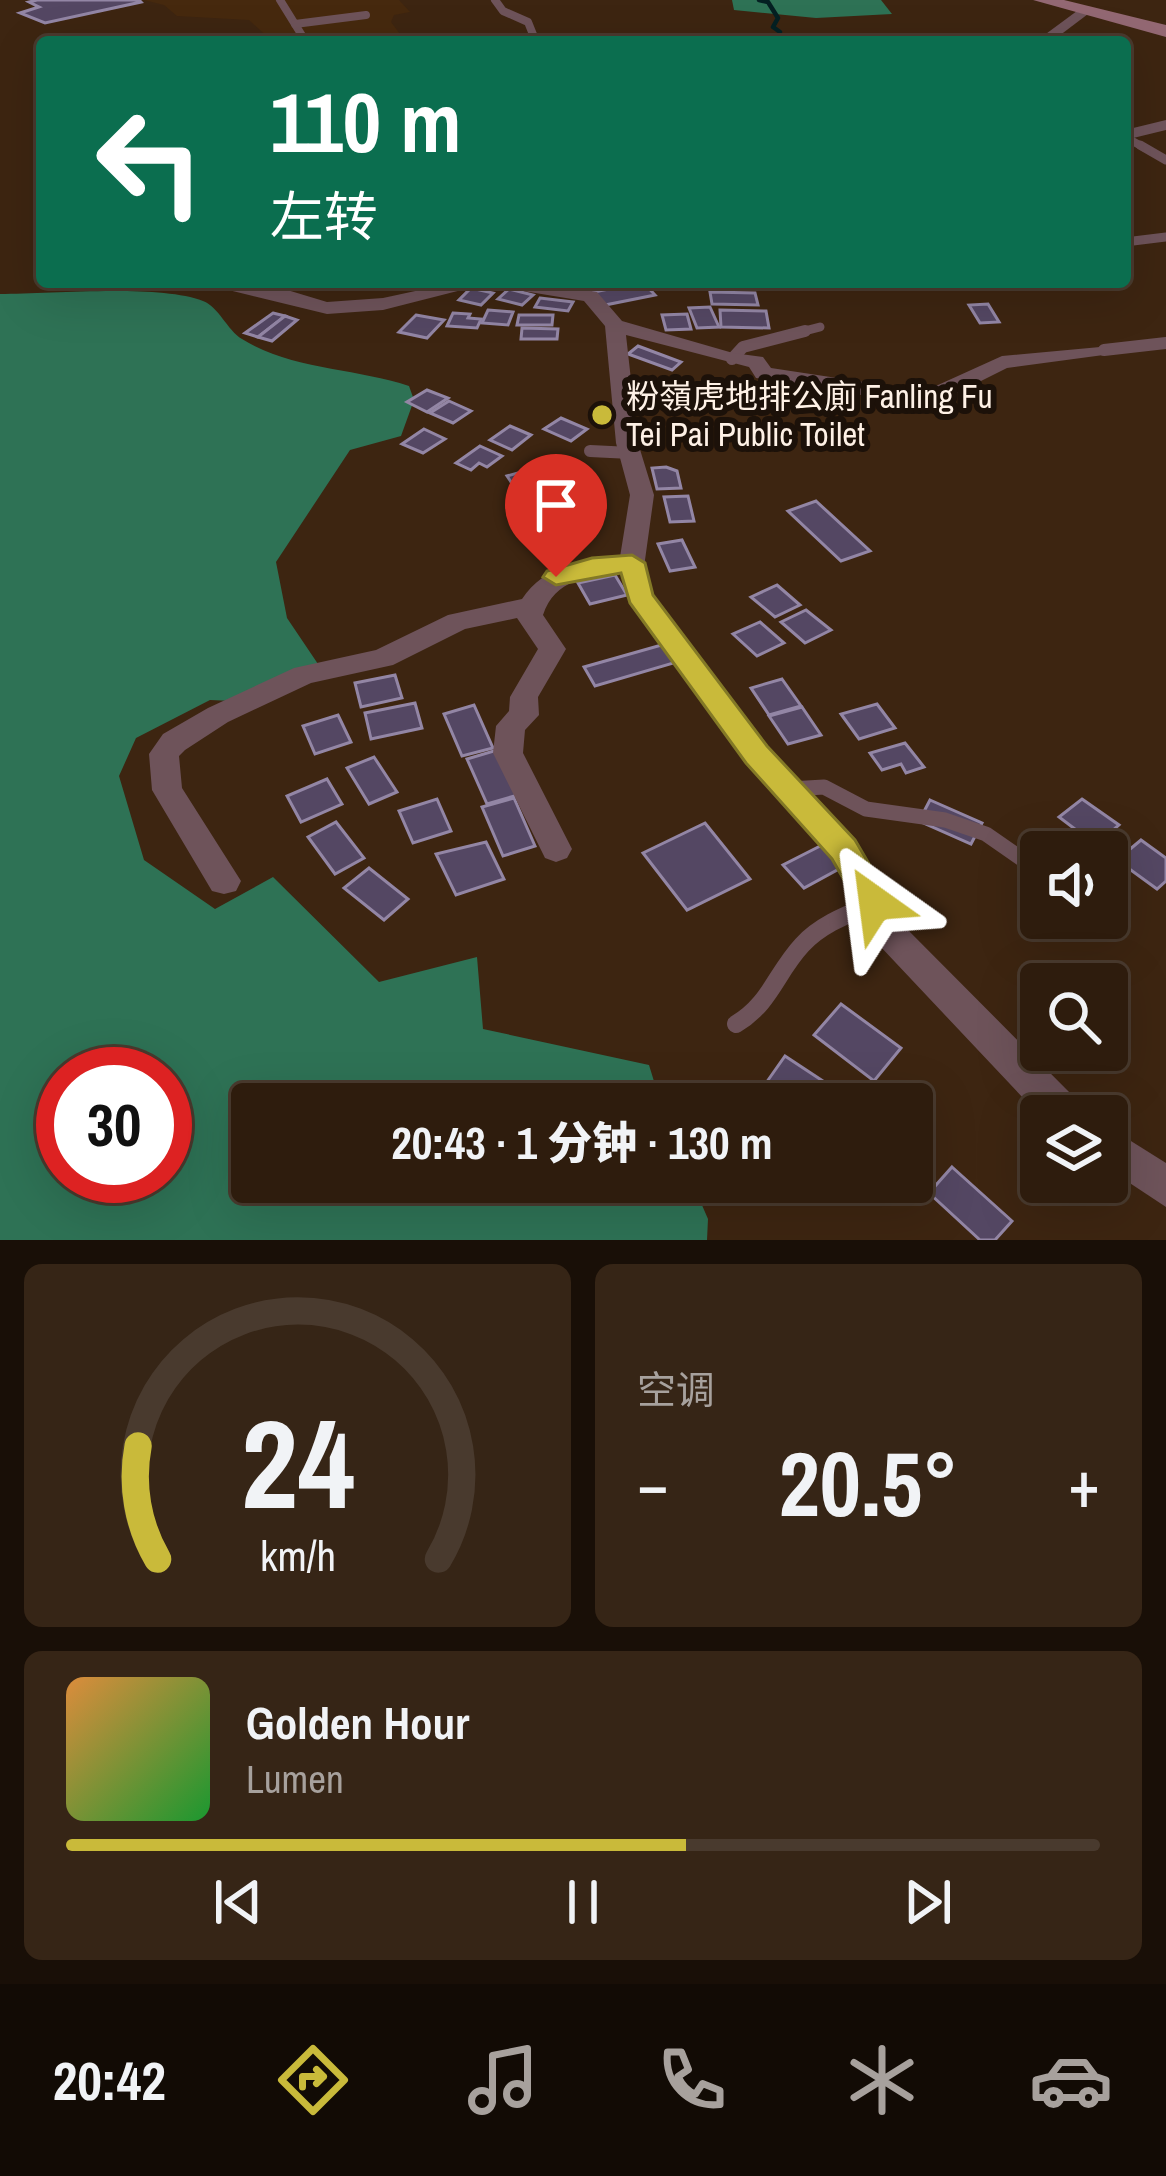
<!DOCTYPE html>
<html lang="zh">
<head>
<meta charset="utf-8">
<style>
	body { margin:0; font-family:"Archivo Narrow","Noto Sans SC",sans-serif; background:#362516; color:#f1f3f6; height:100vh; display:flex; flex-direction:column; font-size:45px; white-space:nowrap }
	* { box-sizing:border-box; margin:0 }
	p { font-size:39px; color:#a7a19d }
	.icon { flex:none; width:66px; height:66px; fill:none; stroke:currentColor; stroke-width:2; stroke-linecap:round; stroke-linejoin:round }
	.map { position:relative; height:1240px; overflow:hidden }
	.drawer { display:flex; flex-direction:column; gap:24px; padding:24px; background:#190f07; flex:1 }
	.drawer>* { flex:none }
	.banner { position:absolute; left:36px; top:36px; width:1095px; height:252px; border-radius:12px; box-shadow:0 12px 48px #0002,0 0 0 3px #493a2e; background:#0b6e4f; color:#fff; overflow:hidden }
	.fabs { position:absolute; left:1020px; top:831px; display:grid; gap:24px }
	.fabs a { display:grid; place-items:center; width:108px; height:108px; border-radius:12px; background:#2e1c0d; box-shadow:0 12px 48px #0002,0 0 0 3px #493a2e; font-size:60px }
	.speed { position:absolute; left:36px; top:1047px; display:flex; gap:24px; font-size:60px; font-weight:700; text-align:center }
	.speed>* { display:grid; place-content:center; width:156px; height:156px; border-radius:50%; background:#2e1c0d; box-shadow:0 12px 48px #0002,0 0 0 3px #493a2e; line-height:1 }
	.speed .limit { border:18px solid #d22; background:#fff; color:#111 }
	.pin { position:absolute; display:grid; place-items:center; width:102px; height:102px; color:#fff; margin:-123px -51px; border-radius:50% 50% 50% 0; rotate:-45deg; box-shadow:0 0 12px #0007 }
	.pin .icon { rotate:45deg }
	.me { position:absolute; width:132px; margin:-66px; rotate:329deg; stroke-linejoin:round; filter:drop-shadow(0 0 9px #0008) }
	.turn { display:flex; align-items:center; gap:42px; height:252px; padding:0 36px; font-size:54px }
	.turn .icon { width:156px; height:156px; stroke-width:2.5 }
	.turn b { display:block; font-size:84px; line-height:102px }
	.big { font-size:90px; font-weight:800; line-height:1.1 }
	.drawer .widget { flex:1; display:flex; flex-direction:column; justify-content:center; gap:18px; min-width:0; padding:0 42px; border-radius:18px; background:#362516 }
	.drawer .dial { align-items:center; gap:0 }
	.dial svg { height:312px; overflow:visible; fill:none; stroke:#493a2e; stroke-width:7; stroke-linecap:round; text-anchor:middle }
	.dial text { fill:#f1f3f6; stroke:none }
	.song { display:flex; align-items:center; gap:36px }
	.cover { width:144px; height:144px; border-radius:18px; background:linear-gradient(135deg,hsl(30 70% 55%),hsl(130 70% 35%)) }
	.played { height:12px; border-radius:6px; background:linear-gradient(90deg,#c9ba3a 60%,#493a2e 60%) }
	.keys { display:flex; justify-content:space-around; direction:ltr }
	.heat { display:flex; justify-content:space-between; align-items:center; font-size:66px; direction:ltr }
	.drawer .tiles { flex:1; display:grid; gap:24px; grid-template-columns:1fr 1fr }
	.widget:last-child { grid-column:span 2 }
	.trip { position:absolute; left:231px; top:1083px; width:702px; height:120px; border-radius:12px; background:#2e1c0d; box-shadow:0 12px 48px #0002,0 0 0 3px #493a2e; font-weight:800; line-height:120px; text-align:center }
	.tabs { display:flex; height:192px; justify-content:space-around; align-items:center; background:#120b05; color:#a7a19d }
	.tabs .icon { width:84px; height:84px }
	.tabs .on { color:#c9ba3a }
	.tabs b { font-size:54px; color:#f1f3f6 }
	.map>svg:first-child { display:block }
	.built { fill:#46290e }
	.forest { fill:#2e7255; fill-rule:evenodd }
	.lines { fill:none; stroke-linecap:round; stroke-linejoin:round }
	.stream { stroke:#042022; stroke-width:4.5 }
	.building { fill:#544763; stroke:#9386a5; stroke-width:3 }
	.lane-far4 { stroke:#6e535a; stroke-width:8 }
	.lane-far3 { stroke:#6e535a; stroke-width:9 }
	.lane-far2 { stroke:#6e535a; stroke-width:12 }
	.lane-far1 { stroke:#6e535a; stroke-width:15 }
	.lane { stroke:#6e535a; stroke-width:18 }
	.street { fill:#6e535a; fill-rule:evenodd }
	.secondary { fill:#936873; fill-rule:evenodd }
	.route { fill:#c9ba3a; stroke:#837926; stroke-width:3 }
	.poi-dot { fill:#c9ba3a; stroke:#1c1109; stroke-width:4.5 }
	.labels { text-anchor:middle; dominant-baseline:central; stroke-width:12; stroke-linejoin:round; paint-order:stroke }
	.poi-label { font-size:33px; fill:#fef1e6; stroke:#1c1109; text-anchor:start }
</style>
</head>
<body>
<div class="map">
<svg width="1166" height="1240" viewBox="0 0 1166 1240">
	<rect width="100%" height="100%" fill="#3d2511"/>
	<!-- built -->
	<polygon class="built" points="144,0 399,0 410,12 394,15 391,22 403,38 415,42 273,42 249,20 177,16 164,5"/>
	<!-- forest -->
	<g class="forest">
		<polygon points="732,0 881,0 892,14 816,18 734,10"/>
		<path d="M0 294C51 294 159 284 203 301 219 307 227 330 242 339 292 370 356 368 409 386L414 400 401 436 350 450 276 562 287 618 318 664 256 702 210 700 136 738 119 776 144 860 215 909 273 877 379 982 477 957 483 1029 649 1065 661 1104H252V1182H692L708 1219 707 1240H0ZM63 1074H165V1176H63Z"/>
	</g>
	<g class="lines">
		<!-- stream -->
		<polyline class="stream" points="759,0 768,2 778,18 773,27 780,32 776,42"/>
	</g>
	<!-- building -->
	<g class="building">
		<polygon points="37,0 139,0 141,2 45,23 20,13 39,7 29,2"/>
		<polygon points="643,282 655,295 605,305 594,292"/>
		<polygon points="471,288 493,293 481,305 459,300"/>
		<polygon points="509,289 533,295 522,305 498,299"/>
		<polygon points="710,292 755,293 758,305 712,304"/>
		<polygon points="540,298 573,302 568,311 535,307"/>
		<polygon points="988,304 999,322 980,323 969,305"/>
		<polygon points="710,307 719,327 697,328 689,308"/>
		<polygon points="488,310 513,312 508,325 482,323"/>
		<polygon points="720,310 766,311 769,328 721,327"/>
		<polygon points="273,313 285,316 258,337 245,333"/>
		<polygon points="453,313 470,314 468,318 481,319 477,328 447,326"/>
		<polygon points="687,314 691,329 666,330 662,315"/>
		<polygon points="416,315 444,320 427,338 399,332"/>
		<polygon points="519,315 553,315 552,325 517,325"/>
		<polygon points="285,316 297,320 272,341 258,337"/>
		<polygon points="522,328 558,329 557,339 521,339"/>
		<polygon points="638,346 681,362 672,370 628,354"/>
		<polygon points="651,384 688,390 688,399 643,398 643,393 651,393"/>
		<polygon points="427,390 448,398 427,412 407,402"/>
		<polygon points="449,401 471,411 453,423 430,413"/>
		<polygon points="561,418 587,429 571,441 544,429"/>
		<polygon points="510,426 531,435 512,450 490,440"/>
		<polygon points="424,429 445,439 423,453 402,444"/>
		<polygon points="480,446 502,456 487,467 479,463 471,470 456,463"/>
		<polygon points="577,461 589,481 560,487 548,469"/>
		<polygon points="666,467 677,471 681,488 657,489 652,468"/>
		<polygon points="532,469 551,497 526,504 507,476"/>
		<polygon points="591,484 599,499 567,505 559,489"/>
		<polygon points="688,496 694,521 670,522 664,497"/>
		<polygon points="816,501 870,551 841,561 788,511"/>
		<polygon points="682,540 695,567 670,571 658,544"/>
		<polygon points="615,575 627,595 590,604 578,583"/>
		<polygon points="777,585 800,605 775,617 751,597"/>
		<polygon points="806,610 831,630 805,643 781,622"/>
		<polygon points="760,622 784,643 757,656 733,634"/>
		<polygon points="665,644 677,662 595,686 584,667"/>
		<polygon points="395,675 402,698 361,707 355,683"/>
		<polygon points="782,679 801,706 769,715 751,688"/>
		<polygon points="415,703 422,728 371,739 365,713"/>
		<polygon points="877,704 895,728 859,739 841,714"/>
		<polygon points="474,705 493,748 462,756 444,714"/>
		<polygon points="802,707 821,735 788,744 769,716"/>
		<polygon points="338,715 351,742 315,754 303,726"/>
		<polygon points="905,743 924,767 906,773 901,764 882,770 870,753"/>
		<polygon points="497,750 518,795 487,804 467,759"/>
		<polygon points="374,757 397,792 369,804 347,768"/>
		<polygon points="327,779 342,804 301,822 287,796"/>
		<polygon points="514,798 535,846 503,856 482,807"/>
		<polygon points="437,799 451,831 413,843 399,811"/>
		<polygon points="1082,799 1119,825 1096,845 1059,817"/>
		<polygon points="930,800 982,823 971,844 919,821"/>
		<polygon points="336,822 364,858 335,874 308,837"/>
		<polygon points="705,823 750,879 687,910 643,853"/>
		<polygon points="1141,840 1166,858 1166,881 1157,889 1117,860"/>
		<polygon points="486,842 504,879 456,895 436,854"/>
		<polygon points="828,842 848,864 804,888 783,865"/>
		<polygon points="369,868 408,899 384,920 344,888"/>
		<polygon points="841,1004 901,1048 874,1081 814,1035"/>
		<polygon points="785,1056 841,1093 834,1104 797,1104 766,1083"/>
		<polygon points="952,1167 1012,1221 995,1240 980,1240 929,1193"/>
	</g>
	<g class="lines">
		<!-- lane-far4 -->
		<g class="lane-far4">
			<polyline points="280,0 306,42"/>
			<polyline points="495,0 503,11 528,22 536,42"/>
			<polyline points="295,24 366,15"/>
			<polyline points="1125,137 1145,148"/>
		</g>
		<!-- lane-far3 -->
		<g class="lane-far3">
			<polyline points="1140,145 1166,160"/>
			<polyline points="1125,242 1166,237"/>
			<polyline points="793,334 820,327"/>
		</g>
		<!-- lane-far2 -->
		<g class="lane-far2">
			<polyline points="1104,350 1166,343"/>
			<polyline points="732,359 743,347 805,331"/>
			<polyline points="590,451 631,453"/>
		</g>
		<!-- lane-far1 -->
		<polyline class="lane-far1" points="790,789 824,787 866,809 945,820 986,834 1032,866"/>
		<!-- lane -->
		<g class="lane">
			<polyline points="1028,863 1041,872"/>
			<path d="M736 1024C770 1004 776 973 802 945 821 924 849 914 875 903"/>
		</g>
		<!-- street -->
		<g class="street">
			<polygon points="1081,8 1092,11 1051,42 1035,42"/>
			<polygon points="1166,120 1166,130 1125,140 1125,130"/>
			<polygon points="196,282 264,283 327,302 383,298 457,282 493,282 383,310 327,314"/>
			<path d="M495 282H540L597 292 622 321 733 353 763 357 771 368 903 388 938 385 1002 356 1111 346V354L1007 368 951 396 903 402 764 379 756 378 749 367 626 335 638 443 654 495 645 560 653 596 767 746 854 840 903 925 1080 1103 1085 1116 1041 1117 879 945 832 858 745 762 631 603 622 573C587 576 555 579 543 615L566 649 538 697 539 715 525 730 523 753 572 849 567 858 556 862 545 858 493 753 496 726 509 711 510 697 538 649 517 618 465 629 393 665 311 683 228 722 185 750 179 756 182 788 241 881 236 891 224 894 212 891 152 790 149 754 163 734 208 708 294 668 376 650 448 615 522 599C545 565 581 560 620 557L630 495 616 443 605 326 584 301 505 288Z"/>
			<polygon points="1107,1126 1166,1163 1166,1207 1107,1168"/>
		</g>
		<!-- secondary -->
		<polygon class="secondary" points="1033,0 1064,0 1166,25 1166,37"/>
	</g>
	<!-- route -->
	<polygon class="route" points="632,555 645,563 653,595 767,746 855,840 892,903 887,913 875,917 863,913 832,859 746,763 630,603 621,573 556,585 543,577 547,571 592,558"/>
	<!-- markers -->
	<circle class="poi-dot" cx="602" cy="415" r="12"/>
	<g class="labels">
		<!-- poi labels -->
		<g class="poi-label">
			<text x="626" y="396">粉嶺虎地排公廁 Fanling Fu<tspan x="626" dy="38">Tei Pai Public Toilet</tspan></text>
		</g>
	</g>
</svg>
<div class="fabs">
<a><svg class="icon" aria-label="sound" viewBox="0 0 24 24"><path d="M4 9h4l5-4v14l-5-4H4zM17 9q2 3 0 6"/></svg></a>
<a><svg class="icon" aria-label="search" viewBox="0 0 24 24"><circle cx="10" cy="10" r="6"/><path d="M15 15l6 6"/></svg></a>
<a><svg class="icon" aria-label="layers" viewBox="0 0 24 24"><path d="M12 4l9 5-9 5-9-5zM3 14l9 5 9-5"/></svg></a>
</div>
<div class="speed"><div class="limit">30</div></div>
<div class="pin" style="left:556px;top:577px;background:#d93025"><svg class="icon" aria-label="arrive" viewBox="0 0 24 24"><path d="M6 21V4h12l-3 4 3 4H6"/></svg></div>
<svg class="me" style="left:875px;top:903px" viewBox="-20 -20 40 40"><path d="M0-17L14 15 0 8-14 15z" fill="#c9ba3a" stroke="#fff" stroke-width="4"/></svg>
<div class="trip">20:43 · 1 分钟 · 130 m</div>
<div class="banner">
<div class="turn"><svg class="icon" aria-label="left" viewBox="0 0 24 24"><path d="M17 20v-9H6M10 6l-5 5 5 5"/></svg><div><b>110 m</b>左转</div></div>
</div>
</div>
<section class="drawer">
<div class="tiles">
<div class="widget dial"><svg viewBox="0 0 100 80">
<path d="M14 69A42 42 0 1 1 86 69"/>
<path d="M14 69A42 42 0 0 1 9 40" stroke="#c9ba3a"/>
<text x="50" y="56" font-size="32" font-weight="700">24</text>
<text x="50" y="72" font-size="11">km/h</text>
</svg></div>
<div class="widget"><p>空调</p>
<div class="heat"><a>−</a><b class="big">20.5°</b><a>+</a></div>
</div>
<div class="widget">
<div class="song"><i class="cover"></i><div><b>Golden Hour</b><p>Lumen</p></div></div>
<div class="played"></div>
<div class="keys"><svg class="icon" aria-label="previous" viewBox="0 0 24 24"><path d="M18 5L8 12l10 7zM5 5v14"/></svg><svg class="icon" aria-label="pause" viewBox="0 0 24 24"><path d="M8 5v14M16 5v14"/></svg><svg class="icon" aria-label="next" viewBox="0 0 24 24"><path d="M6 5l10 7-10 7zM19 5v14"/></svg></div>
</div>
</div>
</section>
<nav class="tabs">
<b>20:42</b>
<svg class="icon on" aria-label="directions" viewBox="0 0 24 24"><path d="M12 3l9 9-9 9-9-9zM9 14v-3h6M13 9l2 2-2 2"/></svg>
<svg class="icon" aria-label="music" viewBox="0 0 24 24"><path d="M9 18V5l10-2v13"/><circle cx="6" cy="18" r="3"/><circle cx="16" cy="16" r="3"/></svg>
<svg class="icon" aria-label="phone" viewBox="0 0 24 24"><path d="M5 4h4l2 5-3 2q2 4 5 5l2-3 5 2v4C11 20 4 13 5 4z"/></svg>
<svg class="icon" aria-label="climate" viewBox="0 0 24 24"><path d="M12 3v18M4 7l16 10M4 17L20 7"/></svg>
<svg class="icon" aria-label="car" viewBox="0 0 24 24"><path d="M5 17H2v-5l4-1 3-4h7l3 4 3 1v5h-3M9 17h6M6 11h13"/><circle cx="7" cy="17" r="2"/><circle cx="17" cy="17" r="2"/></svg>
</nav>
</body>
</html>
